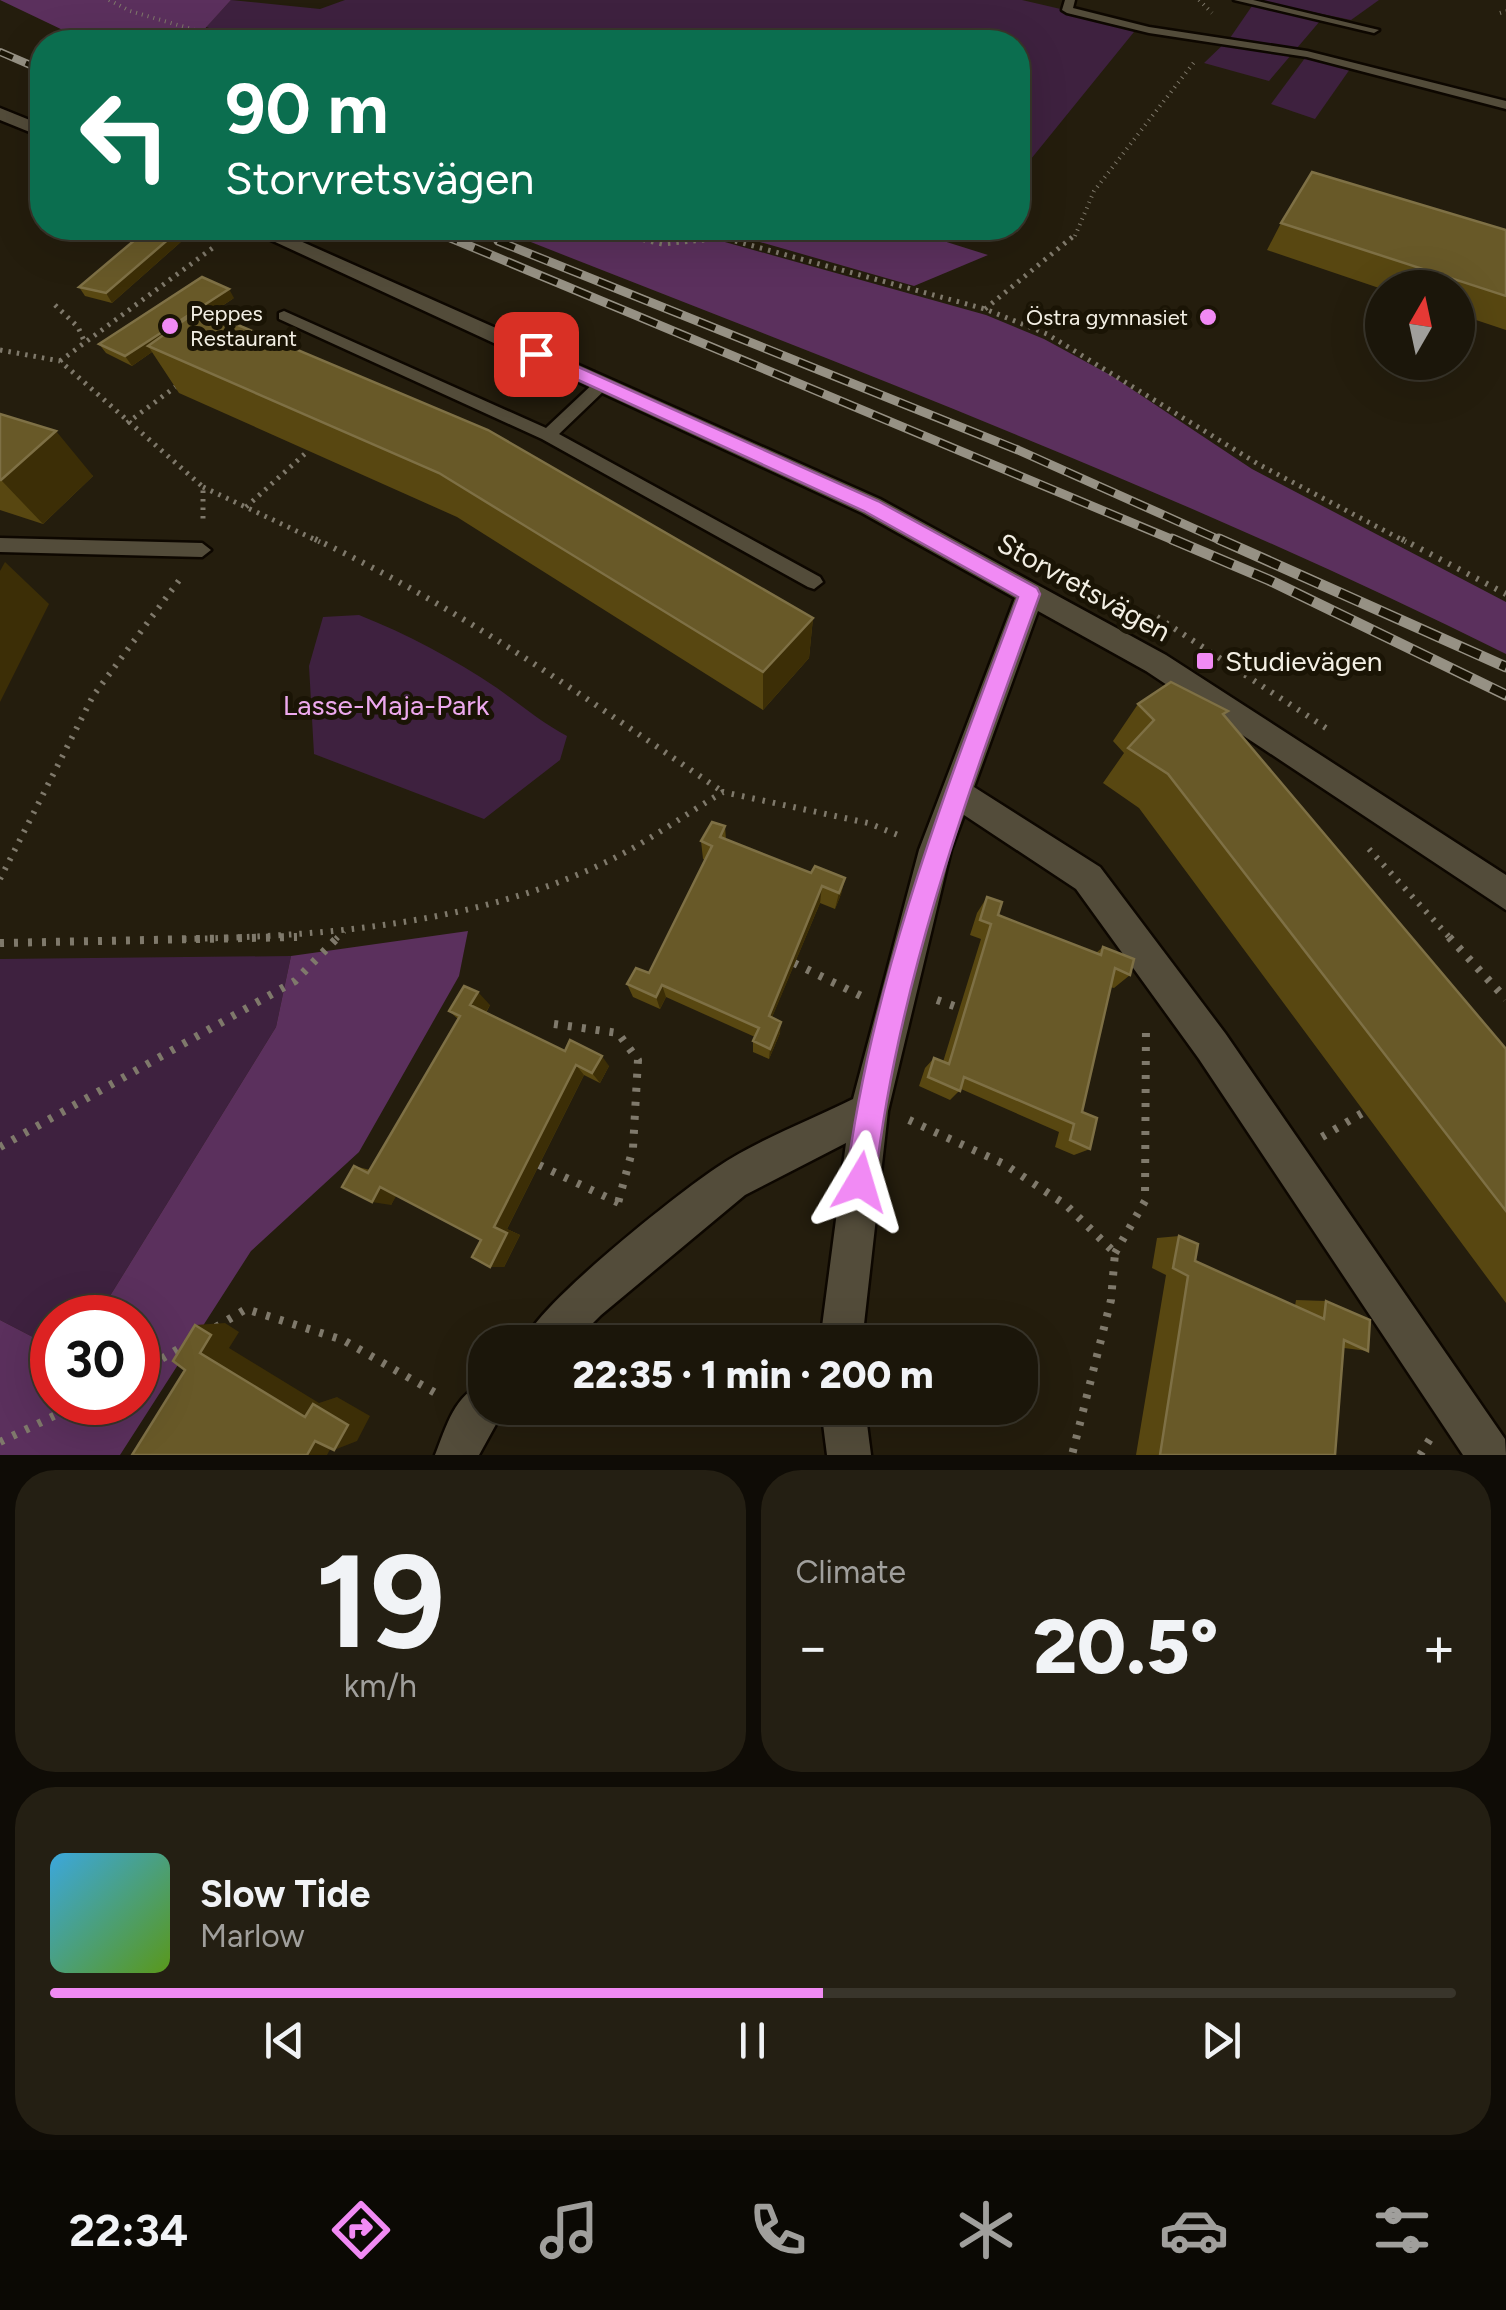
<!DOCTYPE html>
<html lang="en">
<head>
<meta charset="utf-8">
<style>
	body { margin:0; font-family:Figtree,sans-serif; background:#241f13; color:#f1f3f6; height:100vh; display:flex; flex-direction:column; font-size:38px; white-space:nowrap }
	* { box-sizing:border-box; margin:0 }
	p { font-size:32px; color:#a09f9c }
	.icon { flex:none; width:55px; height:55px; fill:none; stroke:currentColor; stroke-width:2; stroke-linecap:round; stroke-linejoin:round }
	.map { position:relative; height:1455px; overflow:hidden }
	.details { display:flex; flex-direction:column; gap:15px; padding:15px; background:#0f0c06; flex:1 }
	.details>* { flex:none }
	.banner { position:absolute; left:30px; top:30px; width:1000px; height:210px; border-radius:40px; box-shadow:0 10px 40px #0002,0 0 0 2px #39352b; background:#0b6e4f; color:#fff; overflow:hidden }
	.needle { width:65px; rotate:9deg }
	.controls { position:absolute; left:1365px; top:270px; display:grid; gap:20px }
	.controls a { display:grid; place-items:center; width:110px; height:110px; border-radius:50%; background:#1b160a; box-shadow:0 10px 40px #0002,0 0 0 2px #39352b; font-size:50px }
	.speed { position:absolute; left:30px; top:1295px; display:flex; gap:20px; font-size:50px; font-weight:700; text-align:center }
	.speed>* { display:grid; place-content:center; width:130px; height:130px; border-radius:50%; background:#1b160a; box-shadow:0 10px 40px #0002,0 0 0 2px #39352b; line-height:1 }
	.speed .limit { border:15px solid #d22; background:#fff; color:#111 }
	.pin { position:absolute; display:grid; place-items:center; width:85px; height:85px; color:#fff; margin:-42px; border-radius:20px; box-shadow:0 5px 15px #0006 }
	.me { position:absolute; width:110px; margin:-55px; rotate:7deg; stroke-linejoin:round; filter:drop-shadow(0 0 8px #0008) }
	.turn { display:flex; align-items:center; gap:35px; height:210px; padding:0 30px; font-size:45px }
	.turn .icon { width:130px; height:130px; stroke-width:2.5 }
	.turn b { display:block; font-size:70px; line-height:85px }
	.big { font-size:75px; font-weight:800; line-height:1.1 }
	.details .card { flex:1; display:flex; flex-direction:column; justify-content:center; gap:15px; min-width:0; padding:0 35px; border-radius:40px; background:#241f13 }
	.details .dial { align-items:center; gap:0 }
	.dial b { font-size:130px; line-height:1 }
	.song { display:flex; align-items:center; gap:30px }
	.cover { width:120px; height:120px; border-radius:15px; background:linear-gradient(135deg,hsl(200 70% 55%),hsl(90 70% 35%)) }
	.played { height:10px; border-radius:5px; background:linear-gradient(90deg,#f18af4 55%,#39352b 55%) }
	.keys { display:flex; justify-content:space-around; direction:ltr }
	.heat { display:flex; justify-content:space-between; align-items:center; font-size:55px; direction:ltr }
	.details .tiles { flex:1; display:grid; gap:15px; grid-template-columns:1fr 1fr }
	.card:last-child { grid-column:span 2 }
	.trip { position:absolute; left:468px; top:1325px; width:570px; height:100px; border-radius:40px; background:#1b160a; box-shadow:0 10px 40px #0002,0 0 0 2px #39352b; font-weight:800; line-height:100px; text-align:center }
	.menu { display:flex; height:160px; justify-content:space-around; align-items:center; background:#0b0904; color:#a09f9c }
	.menu .icon { width:70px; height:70px }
	.menu .on { color:#f18af4 }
	.menu b { font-size:45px; color:#f1f3f6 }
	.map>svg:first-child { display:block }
	.green { fill:#3e213f }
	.forest { fill:#5b305d }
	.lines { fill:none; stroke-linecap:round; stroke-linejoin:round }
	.lane-casing { stroke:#0d0700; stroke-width:5 }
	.street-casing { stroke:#0d0700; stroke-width:5 }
	.path-far3 { stroke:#7f796b; stroke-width:4; stroke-dasharray:1 5; stroke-linecap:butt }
	.path-far2 { stroke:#7f796b; stroke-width:5; stroke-dasharray:2.5 6; stroke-linecap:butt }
	.path-far1 { stroke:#7f796b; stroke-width:6; stroke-dasharray:2.5 8; stroke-linecap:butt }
	.path { stroke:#7f796b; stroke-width:8; stroke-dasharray:4 10; stroke-linecap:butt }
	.lane { fill:#534c3a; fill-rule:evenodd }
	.street { fill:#534c3a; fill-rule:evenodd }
	.rail-far2-casing { stroke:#969184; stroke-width:8 }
	.rail-far1-casing { stroke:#969184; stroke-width:9 }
	.rail-casing { stroke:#969184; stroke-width:11 }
	.rail-far2 { stroke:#1a1405; stroke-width:5; stroke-dasharray:14; stroke-linecap:butt }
	.rail-far1 { stroke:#1a1405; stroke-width:6; stroke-dasharray:18; stroke-linecap:butt }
	.rail { stroke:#1a1405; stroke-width:8; stroke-dasharray:22; stroke-linecap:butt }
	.wall { fill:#584711 }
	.shaded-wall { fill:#3c2e06 }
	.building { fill:#685928; stroke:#7e7045; stroke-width:2.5 }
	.route { fill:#f18af4; stroke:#9d5a9f; stroke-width:2.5 }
	.poi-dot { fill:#f18af4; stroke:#1a1405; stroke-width:4 }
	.labels { text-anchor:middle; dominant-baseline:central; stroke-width:10; stroke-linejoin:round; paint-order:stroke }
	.far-poi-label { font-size:22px; fill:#f3efe4; stroke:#1a1405; text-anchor:start }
	.street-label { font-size:28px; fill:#f3efe4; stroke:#1a1405 }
	.poi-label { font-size:28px; fill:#f3efe4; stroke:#1a1405; text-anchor:start }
	.park-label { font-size:28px; fill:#eda9ee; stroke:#1a1405 }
</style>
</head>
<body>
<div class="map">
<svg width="1506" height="1455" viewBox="0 0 1506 1455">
	<rect width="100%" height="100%" fill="#241d0d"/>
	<!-- green -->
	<g class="green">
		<polygon points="231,0 320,9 345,0 1022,0 1138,27 1018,175 1018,42 253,42 206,27"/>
		<polygon points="1255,0 1379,0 1351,20"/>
		<polygon points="1252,6 1320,21 1269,81 1204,63 1230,38"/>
		<polygon points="1305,58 1350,69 1315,119 1271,104"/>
		<path d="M359 615C407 634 454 659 497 688 521 705 541 722 567 736L560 760 484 819 314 754 309 666 323 617Z"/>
		<polygon points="291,956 276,1027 97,1317 52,1318 52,1347 0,1320 0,959"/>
	</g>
	<!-- forest -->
	<g class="forest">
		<polygon points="0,0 231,0 200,34 223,42 88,42"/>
		<path d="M495 228H675L986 315 1044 339 1112 376 1252 469 1506 602V654C1178 491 835 362 495 228Z"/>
		<polygon points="711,228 902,228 988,255 914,286"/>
		<polygon points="468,931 459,976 359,1152 251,1251 120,1455 0,1455 0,1320 52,1347 52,1402 138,1402 138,1318 97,1317 276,1027 291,956"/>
	</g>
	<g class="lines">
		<!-- lane casing -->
		<g class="lane-casing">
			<g id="lane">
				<polygon points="1065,0 1075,0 1073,8 1149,27 1307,51 1506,101 1506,109 1307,57 1149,33 1067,13 1062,10"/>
				<polygon points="1234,0 1253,0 1379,30 1374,33"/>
				<polygon points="284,311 546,428 597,380 607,380 607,388 559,434 820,577 823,582 814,589 808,587 542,439 279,319 279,313"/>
				<polygon points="0,538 202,543 211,550 202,557 0,552"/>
			</g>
		</g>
		<!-- street casing -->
		<g class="street-casing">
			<g id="street">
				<polygon points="0,108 42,125 42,137 0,120"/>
				<path d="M245 228H271L880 499 1166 655 1506 875V910L1146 671 1038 611 974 787 1100 867 1225 1033 1505 1439 1506 1455H1463L1199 1059 1076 889 964 815 951 850 888 1111 862 1342H820L846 1143 745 1195 601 1315 574 1342H524C537 1305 677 1194 716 1168 757 1140 809 1121 853 1099L919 850 1015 598 862 513Z"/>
				<path d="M485 1382V1408H505L479 1455H435C447 1425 454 1395 485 1382Z"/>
				<polygon points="821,1408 865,1408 871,1455 827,1455"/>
			</g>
		</g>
		<!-- path-far3 -->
		<g class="path-far3">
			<polyline points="109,0 130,11 236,42"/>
			<polyline points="1199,0 1212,13"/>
			<polyline points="1500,13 1506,11"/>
			<polyline points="593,228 628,236"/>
			<polyline points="690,228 719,236"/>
			<polyline points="1075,236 1094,191 1195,61"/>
		</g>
		<!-- path-far2 -->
		<g class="path-far2">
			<polyline points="618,234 662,244 724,238 985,309 1047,334 1258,464 1406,542"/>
			<polyline points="710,234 722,237"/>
			<polyline points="55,305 78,327 85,343"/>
			<polyline points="985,309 1076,234"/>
			<polyline points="0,350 60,361 203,487 203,524"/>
			<polyline points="60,361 214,247"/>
			<polyline points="127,423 182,382"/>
			<polyline points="203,487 320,542"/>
			<polyline points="246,507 308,451"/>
		</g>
		<!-- path-far1 -->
		<g class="path-far1">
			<path d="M315 539C460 607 591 702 723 792"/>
			<polyline points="1402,539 1506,594"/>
			<polyline points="1157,617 1326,728"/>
			<polyline points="1369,849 1451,939"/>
			<polyline points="0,879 93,696 180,579"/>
			<path d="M184 939C326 936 474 924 604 863 645 844 684 815 723 792L868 823 903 837"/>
			<polyline points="336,939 344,931"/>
		</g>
		<!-- path -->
		<g class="path">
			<polyline points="1449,937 1506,999"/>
			<polyline points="0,943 297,937"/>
			<polyline points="794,963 861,996"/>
			<polyline points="937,1000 960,1008"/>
			<polyline points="554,1024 618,1033 638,1060 633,1148 618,1203"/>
			<polyline points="909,1120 1004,1164 1066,1205 1115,1253 1111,1300 1072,1455"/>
			<polyline points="1322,1137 1364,1112"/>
			<polyline points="0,1147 295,981 338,937"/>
			<polyline points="539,1165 619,1203"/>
			<polyline points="1115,1253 1145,1201 1146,1027"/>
			<polyline points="216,1327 246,1309 343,1340 439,1395"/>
			<polyline points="138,1373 188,1343"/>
			<polyline points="0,1442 83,1402"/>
			<polyline points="1420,1455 1430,1439"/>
		</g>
		<!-- lane -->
		<use href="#lane" class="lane"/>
		<!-- street -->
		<use href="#street" class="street"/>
		<!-- rail-far2 casing -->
		<g class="rail-far2-casing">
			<g id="rail-far2">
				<polyline points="0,52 42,70"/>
				<polyline points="427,228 447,236"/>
			</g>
		</g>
		<!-- rail-far1 casing -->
		<g class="rail-far1-casing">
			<g id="rail-far1">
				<polyline points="441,234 1178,542"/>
				<polyline points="498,241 1018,450 1224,542"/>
			</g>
		</g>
		<!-- rail casing -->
		<g class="rail-casing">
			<g id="rail">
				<polyline points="1172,539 1269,580 1506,695"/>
				<polyline points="1219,539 1506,667"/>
			</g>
		</g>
		<!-- rail-far2 -->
		<use href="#rail-far2" class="rail-far2"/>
		<!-- rail-far1 -->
		<use href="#rail-far1" class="rail-far1"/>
		<!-- rail -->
		<use href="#rail" class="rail"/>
	</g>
	<!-- wall -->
	<g class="wall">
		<polygon points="1281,223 1506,230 1506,330 1458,314 1458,288 1382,288 1382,289 1267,250"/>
		<polygon points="183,240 112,303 85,296 79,287"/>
		<polygon points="234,298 210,314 813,618 809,658 763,710 457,517 179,393 152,352 132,366 106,353 99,344"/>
		<polygon points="0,414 93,476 43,524 0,510"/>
		<polygon points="1138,704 1228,711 1224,715 1506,1049 1506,1303 1139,808 1103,783 1124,753 1113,741"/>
		<polygon points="725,826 726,840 811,873 845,878 841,894 835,909 820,903 772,1017 780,1033 769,1059 753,1052 753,1041 755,1037 666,997 660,1009 633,997 627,984 649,973 705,860 703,859 701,841"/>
		<polygon points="987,897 998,915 1096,953 1103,947 1130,975 1114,988 1110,987 1082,1112 1090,1149 1074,1155 1055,1147 1059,1132 961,1089 950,1100 919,1086 925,1068 934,1058 943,1062 981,939 970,935 977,913"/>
		<polygon points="490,1005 486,1013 565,1051 609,1066 600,1083 584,1075 507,1229 520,1235 504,1267 481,1240 396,1195 391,1205 354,1166 370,1170 458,1019 449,1011"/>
		<polygon points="1179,1236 1195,1261 1295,1306 1296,1300 1326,1301 1368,1351 1344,1348 1335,1455 1136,1455 1166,1275 1152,1268 1157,1238"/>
	</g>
	<!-- shaded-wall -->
	<g class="shaded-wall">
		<polygon points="178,231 183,240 112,303 106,293"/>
		<polygon points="229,289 234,298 156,349 148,346 152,352 132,366 125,356"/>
		<polygon points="56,431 93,476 43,524 1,480"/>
		<polygon points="5,562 49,604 0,702 0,571"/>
		<polygon points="813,618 809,658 763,710 763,672"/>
		<polygon points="845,878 841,894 835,909 839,893"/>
		<polygon points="822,886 820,903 768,1027 769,1016"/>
		<polygon points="662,985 666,997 660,1009 656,997"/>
		<polygon points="478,992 490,1005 483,1017 470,1005"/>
		<polygon points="781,1022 780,1033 769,1059 770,1049"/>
		<polygon points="602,1056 609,1066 600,1083 592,1073"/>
		<polygon points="576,1065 584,1075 507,1229 520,1235 504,1267 490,1267 494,1227"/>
		<polygon points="380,1187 399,1191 391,1205 372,1202"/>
		<polygon points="225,1323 239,1332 229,1348 319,1403 337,1397 370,1416 357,1441 334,1450 305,1417 200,1353 195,1325"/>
		<polygon points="340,1431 327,1455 307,1455 315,1441"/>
	</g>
	<!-- building -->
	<g class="building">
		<polygon points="1312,172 1506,230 1506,296 1281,223"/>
		<polygon points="149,228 164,228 178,231 106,293 79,287"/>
		<polygon points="202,277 229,289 125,356 99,344"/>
		<polygon points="200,309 488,430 813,618 763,672 439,473 148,346"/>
		<polygon points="0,414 56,431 1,480 0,480"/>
		<polygon points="1171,682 1228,711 1223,714 1506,1049 1506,1211 1168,774 1128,748 1154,720 1138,704"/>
		<polygon points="712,822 725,826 720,837 811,873 815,866 845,878 839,893 822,886 769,1016 781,1022 770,1049 753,1041 759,1028 662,985 656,997 627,984 636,968 649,973 712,846 701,841"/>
		<polygon points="987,897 1002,902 998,915 1101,955 1103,947 1134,959 1130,975 1115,968 1082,1112 1097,1118 1090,1149 1070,1140 1074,1124 964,1077 960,1091 928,1077 934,1058 949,1064 991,924 980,920"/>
		<polygon points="464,986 478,992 470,1005 565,1051 570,1040 602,1056 592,1073 576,1065 494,1227 507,1233 490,1267 472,1257 481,1240 380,1187 372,1202 342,1187 354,1166 368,1173 460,1016 449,1011"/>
		<polygon points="1179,1236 1198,1244 1195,1261 1324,1319 1326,1301 1370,1320 1368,1351 1344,1340 1335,1455 1160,1455 1188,1276 1173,1268"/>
		<polygon points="195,1325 211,1335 200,1353 305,1417 313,1404 348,1425 334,1450 315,1441 307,1455 132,1455 185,1370 173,1361"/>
	</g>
	<!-- route -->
	<path class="route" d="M536 348 878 501 1037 588 1040 594C971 785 898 978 875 1182L871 1192 860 1197 850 1192 846 1182C871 979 947 787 1018 597L864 511 530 358 527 354Z"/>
	<!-- markers -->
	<g class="poi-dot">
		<circle cx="1208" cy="317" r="10"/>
		<circle cx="170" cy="326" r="10"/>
		<rect x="1195" y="651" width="20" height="20" rx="5"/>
	</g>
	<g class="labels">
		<!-- far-poi labels -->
		<g class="far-poi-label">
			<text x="190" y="313">Peppes<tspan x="190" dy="25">Restaurant</tspan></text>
			<text x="1188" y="317" text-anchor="end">Östra gymnasiet</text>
		</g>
		<!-- street labels -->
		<g class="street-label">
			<text transform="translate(1084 587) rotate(29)">Storvretsvägen</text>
		</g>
		<!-- poi labels -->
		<g class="poi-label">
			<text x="1225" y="661">Studievägen</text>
		</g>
		<!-- park labels -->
		<g class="park-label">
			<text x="386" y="705">Lasse-Maja-Park</text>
		</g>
	</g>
</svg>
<div class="controls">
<a><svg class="needle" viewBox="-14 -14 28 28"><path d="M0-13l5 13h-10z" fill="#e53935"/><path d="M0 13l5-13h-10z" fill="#a09f9c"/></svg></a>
</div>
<div class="speed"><div class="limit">30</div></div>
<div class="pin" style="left:536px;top:354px;background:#d93025"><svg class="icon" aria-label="arrive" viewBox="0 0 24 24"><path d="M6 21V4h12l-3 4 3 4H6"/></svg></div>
<svg class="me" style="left:860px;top:1182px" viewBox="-20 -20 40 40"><path d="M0-17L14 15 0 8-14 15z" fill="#f18af4" stroke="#fff" stroke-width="4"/></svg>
<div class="trip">22:35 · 1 min · 200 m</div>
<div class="banner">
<div class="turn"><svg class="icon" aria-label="left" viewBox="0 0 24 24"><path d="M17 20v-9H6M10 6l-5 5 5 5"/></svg><div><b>90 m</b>Storvretsvägen</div></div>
</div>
</div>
<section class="details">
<div class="tiles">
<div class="card dial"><b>19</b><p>km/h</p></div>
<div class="card"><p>Climate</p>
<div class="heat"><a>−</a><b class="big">20.5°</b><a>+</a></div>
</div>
<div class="card">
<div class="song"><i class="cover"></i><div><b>Slow Tide</b><p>Marlow</p></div></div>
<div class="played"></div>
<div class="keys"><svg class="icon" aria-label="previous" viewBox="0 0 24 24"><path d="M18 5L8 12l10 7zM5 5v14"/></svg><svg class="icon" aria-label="pause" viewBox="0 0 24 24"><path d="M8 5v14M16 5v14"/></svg><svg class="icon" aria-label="next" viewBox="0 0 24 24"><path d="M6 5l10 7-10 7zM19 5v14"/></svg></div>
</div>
</div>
</section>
<nav class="menu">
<b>22:34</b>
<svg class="icon on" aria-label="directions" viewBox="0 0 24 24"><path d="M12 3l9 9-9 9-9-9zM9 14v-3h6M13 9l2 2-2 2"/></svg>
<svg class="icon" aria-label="music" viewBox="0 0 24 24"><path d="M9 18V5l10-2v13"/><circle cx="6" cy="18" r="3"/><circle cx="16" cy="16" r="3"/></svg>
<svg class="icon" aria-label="phone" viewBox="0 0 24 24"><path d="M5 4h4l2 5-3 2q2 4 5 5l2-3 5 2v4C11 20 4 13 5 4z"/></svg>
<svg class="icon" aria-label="climate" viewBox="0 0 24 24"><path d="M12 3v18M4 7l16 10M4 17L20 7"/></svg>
<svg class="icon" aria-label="car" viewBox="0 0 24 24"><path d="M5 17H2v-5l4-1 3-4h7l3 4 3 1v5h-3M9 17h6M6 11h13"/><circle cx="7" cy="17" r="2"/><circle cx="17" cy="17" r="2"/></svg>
<svg class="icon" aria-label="filters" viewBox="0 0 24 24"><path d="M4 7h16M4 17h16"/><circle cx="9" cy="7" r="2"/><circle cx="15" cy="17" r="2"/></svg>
</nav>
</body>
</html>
